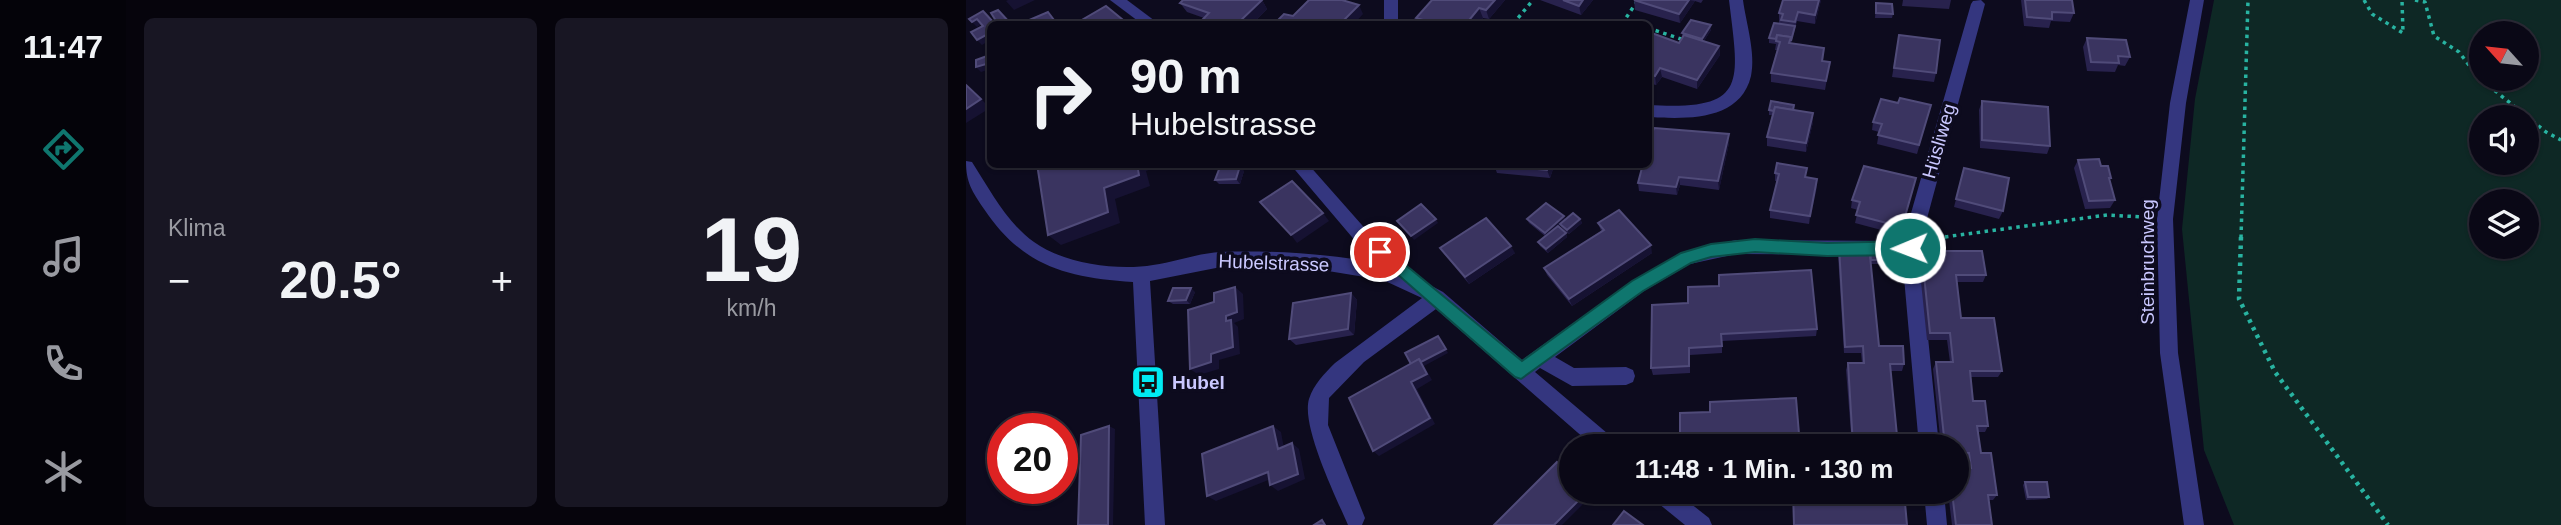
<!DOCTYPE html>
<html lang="de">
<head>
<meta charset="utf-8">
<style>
	body { margin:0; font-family:Helvetica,sans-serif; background:#181623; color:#f1f3f6; height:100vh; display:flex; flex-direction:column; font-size:26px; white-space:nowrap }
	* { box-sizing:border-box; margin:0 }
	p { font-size:23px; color:#999aa1 }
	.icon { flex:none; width:38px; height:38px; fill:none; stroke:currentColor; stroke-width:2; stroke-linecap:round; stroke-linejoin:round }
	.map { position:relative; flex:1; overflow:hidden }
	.details { display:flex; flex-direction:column; gap:18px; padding:18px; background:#06040c; width:840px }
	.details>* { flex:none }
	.top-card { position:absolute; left:21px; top:21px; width:665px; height:147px; border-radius:10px; box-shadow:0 2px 5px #0004,0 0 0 2px #2a2935; background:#0a0816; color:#f1f3f6; overflow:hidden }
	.needle { width:46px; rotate:297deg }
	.buttons { position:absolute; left:1503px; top:21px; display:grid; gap:14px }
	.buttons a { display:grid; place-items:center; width:70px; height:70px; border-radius:50%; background:#0a0816; box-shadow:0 2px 5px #0004,0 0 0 2px #2a2935; font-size:35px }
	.speed { position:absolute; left:21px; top:413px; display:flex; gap:14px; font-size:35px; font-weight:700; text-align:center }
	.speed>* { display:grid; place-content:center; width:91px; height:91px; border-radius:50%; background:#0a0816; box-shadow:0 2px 5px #0004,0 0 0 2px #2a2935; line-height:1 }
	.speed .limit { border:10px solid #d22; background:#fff; color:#111 }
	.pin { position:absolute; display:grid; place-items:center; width:60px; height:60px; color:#fff; margin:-30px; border:4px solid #fff; border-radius:50%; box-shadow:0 2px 7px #0007 }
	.me { position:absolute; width:77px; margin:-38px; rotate:269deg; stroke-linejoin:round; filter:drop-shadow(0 0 5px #0008) }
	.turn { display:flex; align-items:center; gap:24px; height:147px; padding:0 28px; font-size:32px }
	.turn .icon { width:91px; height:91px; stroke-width:2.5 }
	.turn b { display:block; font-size:49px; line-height:60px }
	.big { font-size:52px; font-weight:600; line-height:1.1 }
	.details .widget { flex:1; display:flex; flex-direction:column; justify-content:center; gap:10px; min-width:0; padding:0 24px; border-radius:10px; background:#181623 }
	.details .dial { align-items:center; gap:0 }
	.dial b { font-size:91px; line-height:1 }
	.heat { display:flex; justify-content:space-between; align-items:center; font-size:38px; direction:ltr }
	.details .tiles { flex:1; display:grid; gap:18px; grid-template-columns:repeat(2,1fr) }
	.trip { position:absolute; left:593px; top:434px; width:410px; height:70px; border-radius:35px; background:#0a0816; box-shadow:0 2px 5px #0004,0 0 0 2px #2a2935; font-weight:600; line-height:70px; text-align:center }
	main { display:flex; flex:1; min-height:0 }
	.tab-bar { display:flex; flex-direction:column; width:126px; justify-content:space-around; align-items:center; background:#040309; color:#999aa1 }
	.tab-bar .icon { width:49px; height:49px }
	.tab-bar .on { color:#0f766e }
	.tab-bar b { font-size:32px; color:#f1f3f6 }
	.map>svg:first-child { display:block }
	.green { fill:#0e2825; fill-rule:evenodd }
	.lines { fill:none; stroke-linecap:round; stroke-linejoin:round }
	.path-far1 { stroke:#28b3a1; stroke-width:3.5; stroke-dasharray:3.5 4.5; stroke-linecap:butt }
	.path { stroke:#28b3a1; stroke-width:4.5; stroke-dasharray:3.5 5; stroke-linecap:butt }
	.minor { fill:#34367f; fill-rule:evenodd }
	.wall { fill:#28224d }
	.shaded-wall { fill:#161232 }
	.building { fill:#3a3460; stroke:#504b79; stroke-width:2 }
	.route { fill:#0f766e; stroke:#0a4d48; stroke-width:2 }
	.labels { text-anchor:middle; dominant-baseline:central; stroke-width:7; stroke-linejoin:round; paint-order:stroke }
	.street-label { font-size:19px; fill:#cac8ff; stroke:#0d0b1e }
	.poi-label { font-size:19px; font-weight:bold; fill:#cac8ff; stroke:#0d0b1e; text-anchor:start }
</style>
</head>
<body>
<main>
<nav class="tab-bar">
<b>11:47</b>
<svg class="icon on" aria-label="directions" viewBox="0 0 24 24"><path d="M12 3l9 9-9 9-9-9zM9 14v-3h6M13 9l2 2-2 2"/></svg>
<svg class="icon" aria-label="music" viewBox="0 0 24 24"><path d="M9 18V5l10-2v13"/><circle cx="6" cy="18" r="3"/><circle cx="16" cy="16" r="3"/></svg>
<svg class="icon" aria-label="phone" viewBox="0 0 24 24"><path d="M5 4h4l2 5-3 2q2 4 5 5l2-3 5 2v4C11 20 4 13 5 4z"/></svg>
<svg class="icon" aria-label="climate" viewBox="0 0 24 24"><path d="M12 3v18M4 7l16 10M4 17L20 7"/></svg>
</nav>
<section class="details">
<div class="tiles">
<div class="widget"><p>Klima</p>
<div class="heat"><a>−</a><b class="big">20.5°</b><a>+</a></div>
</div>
<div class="widget dial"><b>19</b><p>km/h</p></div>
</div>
</section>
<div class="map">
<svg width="1595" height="525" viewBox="0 0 1595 525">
	<rect width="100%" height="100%" fill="#0d0b1e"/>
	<!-- green -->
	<path class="green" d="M1248 0H1595V525H1268L1238 450 1216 229 1229 99ZM1516 33H1561V79H1516ZM1516 117H1561V163H1516ZM1516 201H1561V247H1516Z"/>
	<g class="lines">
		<!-- path-far1 -->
		<g class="path-far1">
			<polyline points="1398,0 1406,14 1437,33 1436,0"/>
			<polyline points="1449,0 1459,2 1468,36 1493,52 1512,77 1580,132 1595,140"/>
			<polyline points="547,24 567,0"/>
			<polyline points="656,24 672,0"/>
			<polyline points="682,28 718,40"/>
			<polyline points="971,238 1141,215 1177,217"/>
			<polyline points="1275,238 1282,0"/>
		</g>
		<!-- path -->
		<g class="path">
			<polyline points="1275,237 1273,299 1309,372 1422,525"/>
			<polyline points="971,238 980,237"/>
		</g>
		<!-- minor -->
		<g class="minor">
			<polygon points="144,0 161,0 193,24 176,24"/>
			<rect x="418" y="0" width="14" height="24"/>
			<path d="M763 0H777C780 23 790 53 785 76 774 122 719 119 682 117V105C783 111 773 84 763 0Z"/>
			<path d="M1015 0 1019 4 953 248 973 446H953L936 255 770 254 724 264 678 291 589 357 608 368 660 367 667 370 669 376 667 382 660 385 606 386 574 368 569 372 648 439 651 446H627L470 309 398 362 363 398 362 425 399 518 396 525H382C370 497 335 426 343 399 348 384 358 374 369 363L456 298 417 280 362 271 255 267 184 281 199 525H179L167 282C101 278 56 266 18 209 6 191 0 183 0 161L6 162C24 190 41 223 68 242 98 264 152 271 187 265 210 262 232 253 255 252 304 250 368 254 415 264L391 243 324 164H342L403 233 445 269 447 276 477 292 556 360 666 281 720 251 770 240 937 241 1005 4 1007 1Z"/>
			<polygon points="1224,0 1238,0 1220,103 1207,219 1212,353 1238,525 1218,525 1194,353 1191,219 1204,103"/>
			<polygon points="684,492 710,492 743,518 746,525 719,525 687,499"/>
			<polygon points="958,492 978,492 981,525 961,525"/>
		</g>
	</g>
	<!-- wall -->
	<g class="wall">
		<polygon points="296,0 301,9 286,24 241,24 237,19 238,18 221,12 214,3"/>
		<polygon points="464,0 539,0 523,19 517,18 511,24 453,24 450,18 466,0"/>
		<polygon points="574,0 627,0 615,15"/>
		<polygon points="668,0 737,0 735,3 729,1 714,23 669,10"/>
		<polygon points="855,0 849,24 831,21 825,43 858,48 857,61 864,62 859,90 805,82 805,73 811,50 809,50 810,44 803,43 803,38 815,24 815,23 813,23 813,13"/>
		<polygon points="937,0 985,0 983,9 936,6"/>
		<polygon points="1055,0 1106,0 1108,13 1104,22 1085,21 1083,28 1058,26"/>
		<polygon points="910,3 927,14 926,18 909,18"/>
		<polygon points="745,25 745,30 738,41 753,46 754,55 731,89 696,77 690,85 682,83 682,33 713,43 716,38 716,33"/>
		<polygon points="933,35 970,73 968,82 926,77"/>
		<polygon points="1121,38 1164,57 1159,66 1152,65 1149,72 1121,71 1117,47"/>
		<polygon points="1016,101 1084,146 1081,154 1014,148 1013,110"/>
		<polygon points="932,103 965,105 951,154 911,144 913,132 906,130 907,122"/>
		<polygon points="803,110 827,110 847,122 840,152 801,146 801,137 806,115 803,115"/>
		<polygon points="763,143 753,190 714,185 711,195 673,191 672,183"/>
		<polygon points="1112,160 1135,166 1145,178 1143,181 1149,200 1144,208 1119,209 1108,168"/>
		<polygon points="617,164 616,169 588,166 584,178 531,173 528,165"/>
		<polygon points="998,168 1037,211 1033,219 988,207"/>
		<polygon points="278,171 274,184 253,184 249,180"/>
		<polygon points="809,173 851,179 843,224 804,218 804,210 811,181 809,181"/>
		<polygon points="950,178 934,235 889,223 892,210 885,208 886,200"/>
		<polygon points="598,216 599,220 614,219 616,223 603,234 596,228 594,225 593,226 600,233 601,237 582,253 574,246 572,242 579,236 563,223 561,219"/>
		<polygon points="632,223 686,253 606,306 581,275 578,268 635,231"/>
		<polygon points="873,247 904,250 922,260 921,264 905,264 913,346 938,364 936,371 925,371 932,446 886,446 880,370 882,363 896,363 895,353 878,353 872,255"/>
		<polygon points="474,248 549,253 503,284 479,255"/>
		<polygon points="968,251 1020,275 1017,282 991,282 995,318 1036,371 1032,377 1004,377 1007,401 1022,426 1019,432 1012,432 1015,453 1031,495 1027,500 1023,500 1026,525 986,525 982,492 990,492 1001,468 1000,459 990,459 990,446 975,446 967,369 970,362 984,362 981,340 961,340 955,282 960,266 961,266 963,261 966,261"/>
		<polygon points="229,292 224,304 207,304 202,301"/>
		<polygon points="385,293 391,300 388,335 330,345 323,339"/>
		<polygon points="686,305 851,329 850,336 756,341 756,353 724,355 724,373 687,375 685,368"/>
		<polygon points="1059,482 1083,497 1081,499 1060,500 1057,485"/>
	</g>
	<!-- shaded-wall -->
	<g class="shaded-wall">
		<polygon points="42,0 69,0 48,10 40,1"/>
		<polygon points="296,0 301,9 286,24 271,24"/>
		<polygon points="529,0 539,0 523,19 520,10"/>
		<polygon points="617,0 627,0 615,15 613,6"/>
		<polygon points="723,0 729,1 714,23 713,14"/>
		<polygon points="853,0 855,0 849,24 849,15"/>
		<polygon points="393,5 397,14 388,24 374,24"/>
		<polygon points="513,8 517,18 511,24 500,24"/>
		<polygon points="11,19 16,24 11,27 6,22"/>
		<polygon points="745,25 745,30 736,44 736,39"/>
		<polygon points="24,33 24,40 16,45 11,40"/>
		<polygon points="753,46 754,55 731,89 731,80"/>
		<polygon points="20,64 24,69 15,72 10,67"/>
		<polygon points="694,68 696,77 690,85 689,76"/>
		<polygon points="15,99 24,108 0,123 0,109"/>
		<polygon points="847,113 847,122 840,152 840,143"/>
		<polygon points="763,134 763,143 753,190 752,181"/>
		<polygon points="171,164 197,165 180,171 184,186 149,199 154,223 95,245 82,235 138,188"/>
		<polygon points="583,164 588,164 588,166 584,178 581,170"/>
		<polygon points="274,166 278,171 274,184 270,179"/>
		<polygon points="713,177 714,185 711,195 710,187"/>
		<polygon points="851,179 851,188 843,224 844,216"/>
		<polygon points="357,213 363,221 331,243 325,235"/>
		<polygon points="598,216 599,221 580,237 579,233"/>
		<polygon points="470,219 472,223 448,240 445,236"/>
		<polygon points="614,219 616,223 603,234 601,230"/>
		<polygon points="600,233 601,237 582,253 580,249"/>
		<polygon points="685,245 686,253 606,306 603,299"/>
		<polygon points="545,246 549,253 503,284 499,277"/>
		<polygon points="269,287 277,294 278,319 268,323 272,327 274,354 253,360 253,369 233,375 224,369 245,354 260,321 260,316"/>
		<polygon points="225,288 229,292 224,304 220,300"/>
		<polygon points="385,293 391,300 388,335 382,329"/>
		<polygon points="475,339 482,353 458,366 466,380 451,389 469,424 413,456 407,451 445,382 453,359"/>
		<polygon points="143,426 149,429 147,525 142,525"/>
		<polygon points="307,426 315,432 319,454 312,449"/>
		<polygon points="326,443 333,449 339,479 312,491 304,485"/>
		<polygon points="302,472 310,477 250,501 241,496"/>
		<polygon points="621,492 622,492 625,496 596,525 588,525"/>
	</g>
	<!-- building -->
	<g class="building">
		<polygon points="217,0 296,0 271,24 252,24 237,19 243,13 214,3"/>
		<polygon points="343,0 376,0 393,5 374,24 308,24 318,14 327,16"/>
		<polygon points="466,0 529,0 520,10 513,8 500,24 471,24 450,18"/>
		<polygon points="597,0 617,0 613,6"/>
		<polygon points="668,0 723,0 713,14"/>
		<polygon points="817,0 853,0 849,15 832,12 829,22 815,20 817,14 813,13"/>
		<polygon points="1059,0 1106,0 1108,13 1086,12 1086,19 1061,17"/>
		<polygon points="910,3 926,4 927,14 910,13"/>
		<polygon points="140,6 162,24 109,24"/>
		<polygon points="32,10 45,24 32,24 25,13"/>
		<polygon points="17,11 29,24 24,24 24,33 11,40 5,32 17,26 11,19 6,22 3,19"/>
		<polygon points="82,12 91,24 54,24"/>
		<polygon points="725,20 745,25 736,39 716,33"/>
		<polygon points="808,23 829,26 825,41 825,37 811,35 810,39 803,38"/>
		<polygon points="683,32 713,43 718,35 753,46 731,80 694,68 689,76 682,74"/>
		<polygon points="811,35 825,37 823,43 858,48 856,61 864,62 860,81 805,73 814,42 810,41"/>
		<polygon points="933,35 974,40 970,73 928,68"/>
		<polygon points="1121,38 1160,40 1164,57 1152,56 1153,63 1125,62"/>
		<polygon points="24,55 24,79 21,80 20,64 10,67 10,60"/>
		<polygon points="0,85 15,99 0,109"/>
		<polygon points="934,98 965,105 953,145 912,135 916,124 907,122 915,99 932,103"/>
		<polygon points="805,101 828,105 827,110 809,107 808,111 803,110"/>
		<polygon points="1016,101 1082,107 1084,146 1016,140"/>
		<polygon points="809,107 847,113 840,143 801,137"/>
		<polygon points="688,128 763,134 752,181 713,177 710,187 672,183 677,164 682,164 682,145"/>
		<polygon points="1133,159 1135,166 1142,166 1145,178 1143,178 1149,200 1123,201 1112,160"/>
		<polygon points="811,163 841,168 839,177 851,179 844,216 804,210 813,174 809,173"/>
		<polygon points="71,164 133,164 134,168 144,164 171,164 173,175 138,188 142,212 82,235"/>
		<polygon points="583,164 581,170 528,165 528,164"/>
		<polygon points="274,166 270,179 249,180 254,167"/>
		<polygon points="898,166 950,178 936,227 890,215 894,202 886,200"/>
		<polygon points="998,168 1043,178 1037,211 990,199"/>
		<polygon points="326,181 357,213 325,235 294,202"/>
		<polygon points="580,203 598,216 579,233 561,219"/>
		<polygon points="455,204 470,219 445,236 431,221"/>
		<polygon points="653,210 685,245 603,299 578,268 638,230 632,223"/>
		<polygon points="607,213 614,219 601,230 594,224"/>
		<polygon points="520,218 545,246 499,277 474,248"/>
		<polygon points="592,226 600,233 580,249 572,242"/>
		<polygon points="903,246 913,346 937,346 938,364 924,364 932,446 887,446 882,363 898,363 897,346 879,347 873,247"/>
		<polygon points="904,250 920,250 922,260 905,260"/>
		<polygon points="968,251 1016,251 1020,275 990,275 995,318 1028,318 1036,371 1004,371 1007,401 1019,401 1022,426 1011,426 1015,453 1025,453 1031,495 1022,495 1026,525 990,525 986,492 990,492 990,468 1005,468 1003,453 990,453 990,446 979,446 970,362 987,362 984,333 964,333 958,275 961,275 960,266 964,266 963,261 969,261"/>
		<polygon points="845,270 851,329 755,334 756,346 723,348 723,366 685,368 686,305 722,303 722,287 753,286 753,275"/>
		<polygon points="269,287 271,312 260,316 260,321 265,320 267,347 245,354 245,362 224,369 222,310 248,302 248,293"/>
		<polygon points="207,288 225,288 220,300 202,301"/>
		<polygon points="385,293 382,329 323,339 327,303"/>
		<polygon points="472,336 480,349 455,362 453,359 445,364 439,353"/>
		<polygon points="453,359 461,374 445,382 464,418 407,451 383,398"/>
		<polygon points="830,398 834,446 714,446 714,413 744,412 744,402"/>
		<polygon points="143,426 142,525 112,525 115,435"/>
		<polygon points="307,426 312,449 326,443 332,474 304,485 302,472 241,496 236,454"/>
		<polygon points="591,462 606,476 606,492 621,492 588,525 528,525"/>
		<polygon points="1059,482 1081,482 1083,497 1062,497"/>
		<polygon points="827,492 938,492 941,525 828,525"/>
		<polygon points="658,511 677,525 647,525"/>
		<polygon points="356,520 359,525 348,525"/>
	</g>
	<!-- route -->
	<polygon class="route" points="789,239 861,243 944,241 952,248 944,255 861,256 789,252 745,257 725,263 677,291 555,379 549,377 406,252 408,248 419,248 556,361 666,281 715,253 745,244"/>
	<!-- icons -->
	<defs>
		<g id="bus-square" transform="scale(1.75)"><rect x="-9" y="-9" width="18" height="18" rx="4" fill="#00ebf3" stroke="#0d0b1e"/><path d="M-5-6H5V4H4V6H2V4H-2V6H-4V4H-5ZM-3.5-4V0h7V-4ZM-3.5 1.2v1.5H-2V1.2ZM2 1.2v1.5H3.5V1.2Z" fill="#111"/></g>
	</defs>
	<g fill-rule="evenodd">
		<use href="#bus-square" x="182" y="382"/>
	</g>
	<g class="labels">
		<!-- street labels -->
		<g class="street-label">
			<text transform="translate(973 141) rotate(-74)">Hüsliweg</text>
			<text transform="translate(1181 262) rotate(-90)">Steinbruchweg</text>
			<text transform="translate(308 263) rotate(2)">Hubelstrasse</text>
		</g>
		<!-- poi labels -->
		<g class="poi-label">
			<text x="206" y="382">Hubel</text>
		</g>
	</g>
</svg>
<div class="buttons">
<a><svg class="needle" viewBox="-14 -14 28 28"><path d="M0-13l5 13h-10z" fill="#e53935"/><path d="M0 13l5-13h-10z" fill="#999aa1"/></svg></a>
<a><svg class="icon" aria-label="sound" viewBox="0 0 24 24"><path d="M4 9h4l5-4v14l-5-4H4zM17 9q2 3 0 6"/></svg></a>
<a><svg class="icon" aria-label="layers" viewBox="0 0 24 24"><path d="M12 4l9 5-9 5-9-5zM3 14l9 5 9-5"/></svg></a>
</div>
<div class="speed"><div class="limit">20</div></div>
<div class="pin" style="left:414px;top:252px;background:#d93025"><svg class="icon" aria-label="arrive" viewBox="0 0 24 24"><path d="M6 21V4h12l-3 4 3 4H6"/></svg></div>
<svg class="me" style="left:944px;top:248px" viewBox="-20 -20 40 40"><circle r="17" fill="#0f766e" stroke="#fff" stroke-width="3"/><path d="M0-11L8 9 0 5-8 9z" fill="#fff"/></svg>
<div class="trip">11:48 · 1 Min. · 130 m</div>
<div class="top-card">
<div class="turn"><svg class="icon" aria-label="right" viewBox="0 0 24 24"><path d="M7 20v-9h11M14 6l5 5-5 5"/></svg><div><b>90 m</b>Hubelstrasse</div></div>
</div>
</div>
</main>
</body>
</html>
